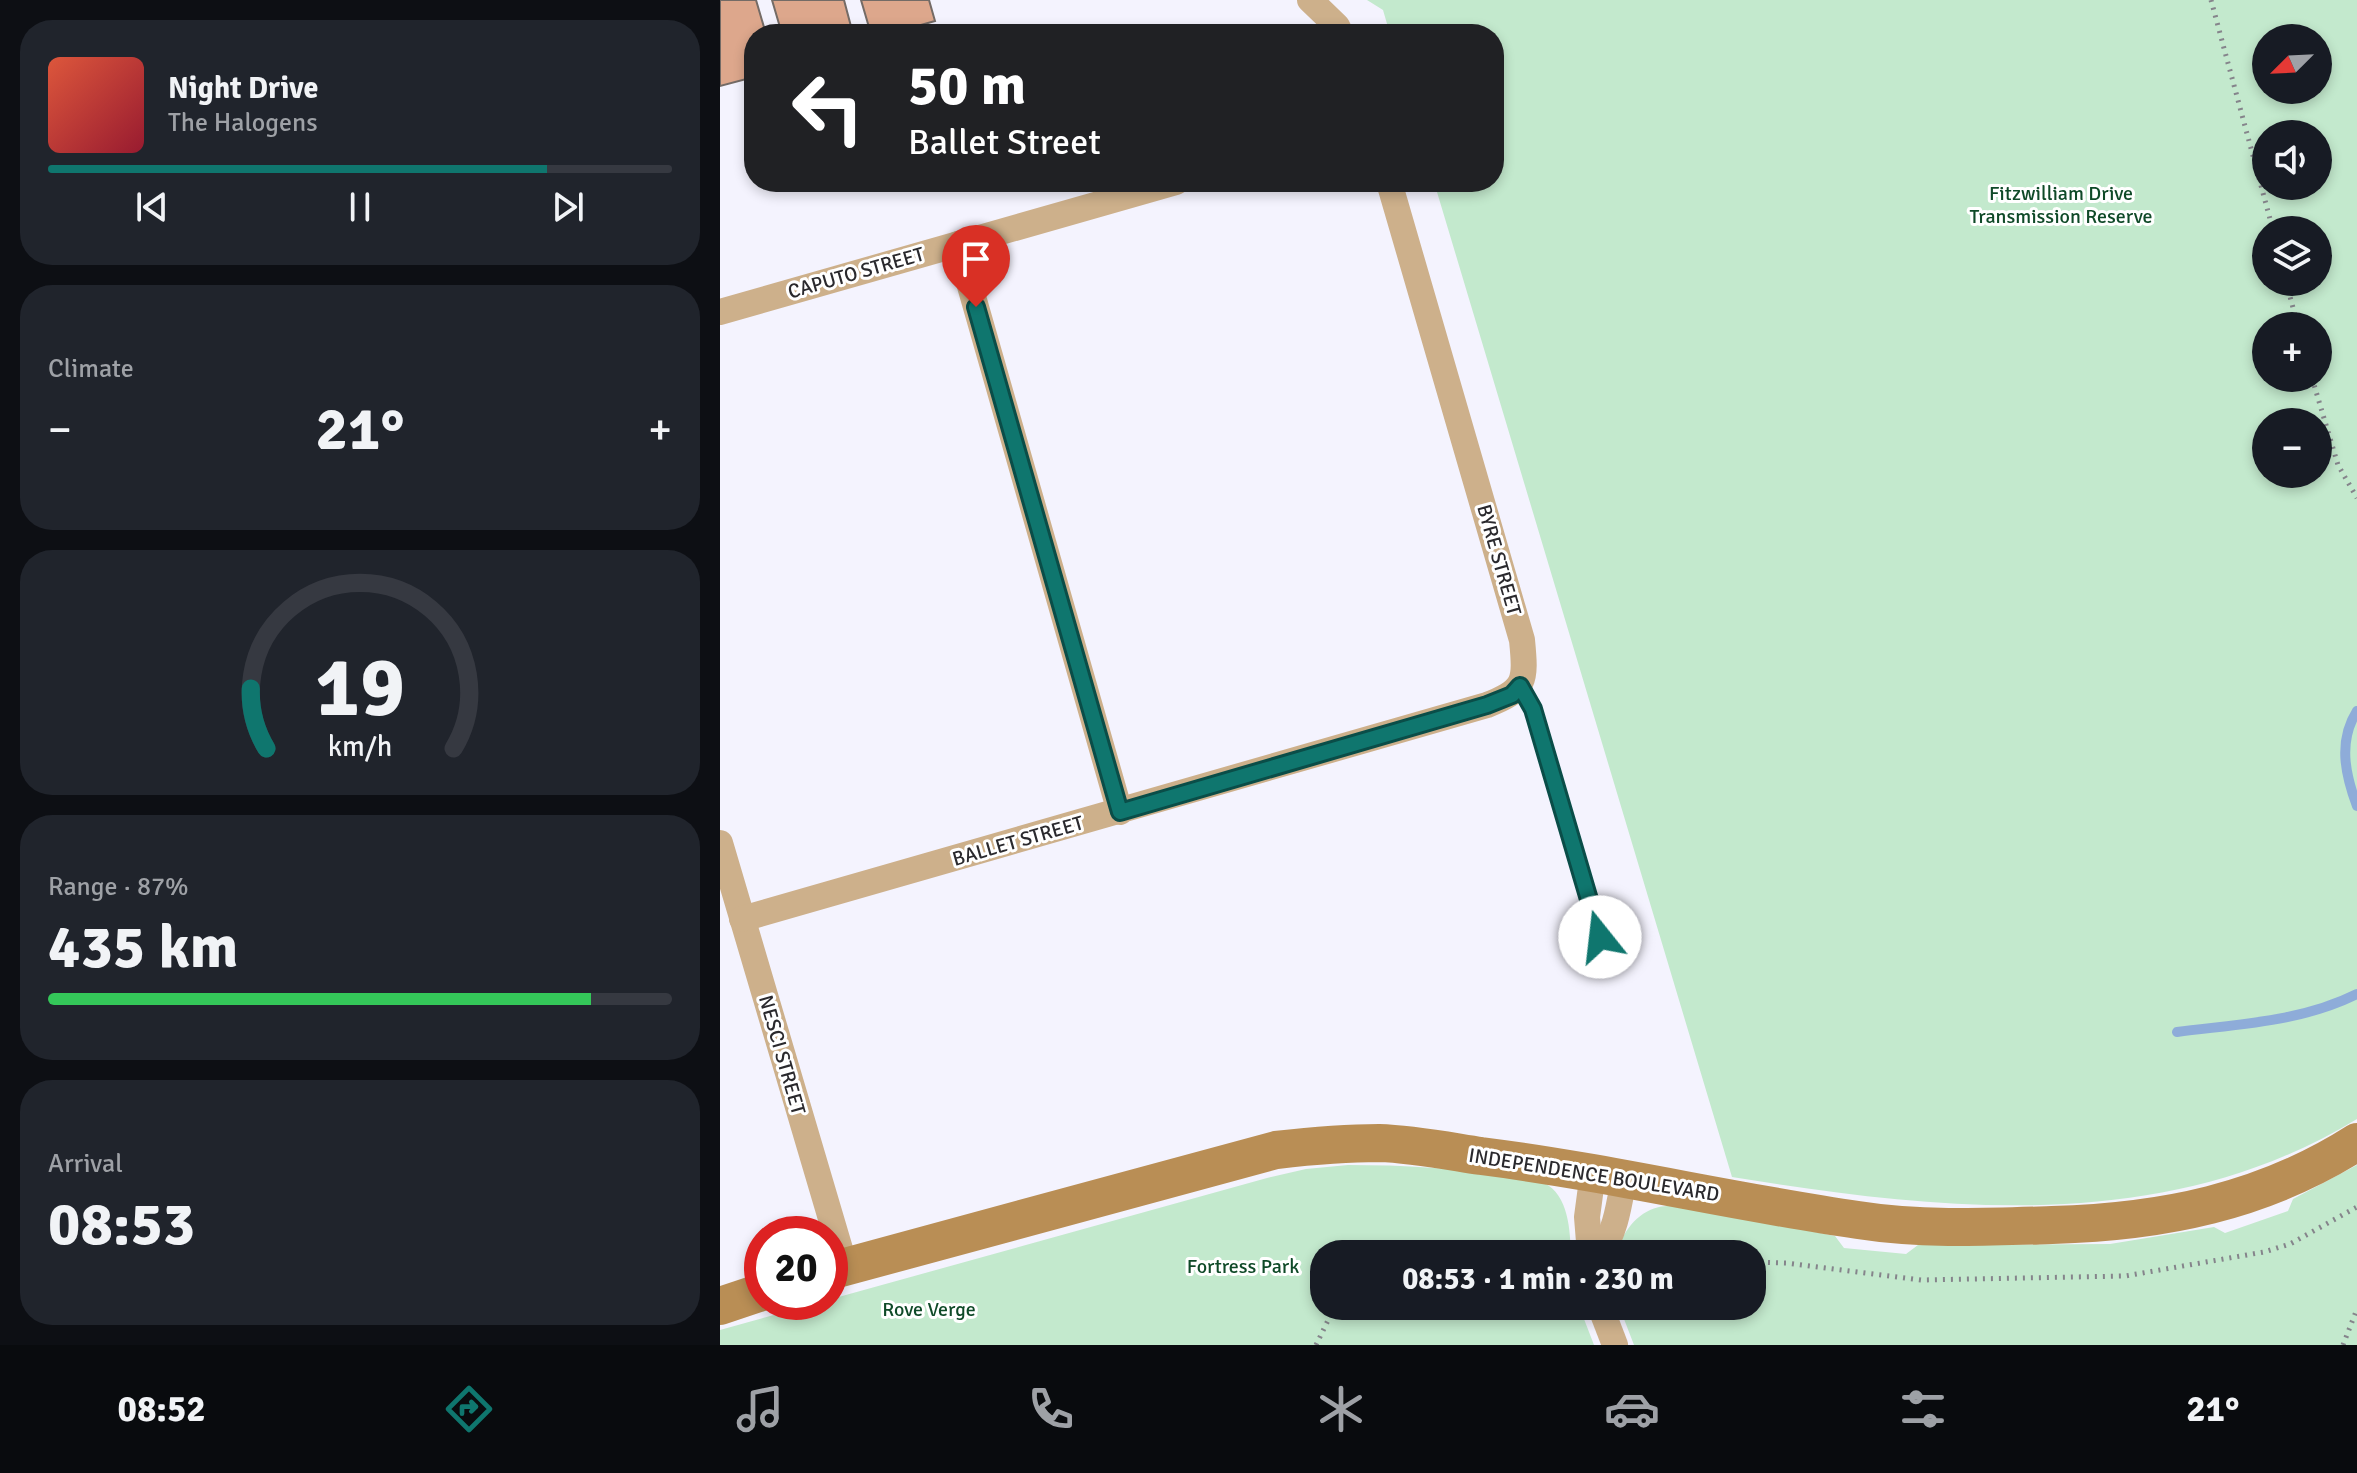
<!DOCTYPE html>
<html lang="en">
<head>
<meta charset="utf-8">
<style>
	body { margin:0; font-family:Signika,sans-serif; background:#20242c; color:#f1f3f6; height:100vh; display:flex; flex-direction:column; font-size:30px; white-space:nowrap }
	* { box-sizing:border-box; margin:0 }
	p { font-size:26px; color:#9ea1a6 }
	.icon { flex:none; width:44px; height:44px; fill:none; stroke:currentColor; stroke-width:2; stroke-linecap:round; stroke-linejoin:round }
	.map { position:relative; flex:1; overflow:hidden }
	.drawer { display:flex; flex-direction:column; gap:20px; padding:20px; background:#0d0f14; width:720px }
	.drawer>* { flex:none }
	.hud { position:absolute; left:24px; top:24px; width:760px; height:168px; border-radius:32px; box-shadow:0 4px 12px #0003; background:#202124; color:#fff; overflow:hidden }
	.needle { width:52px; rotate:246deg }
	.buttons { position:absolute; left:1532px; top:24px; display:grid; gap:16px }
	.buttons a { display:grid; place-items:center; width:80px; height:80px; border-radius:50%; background:#171b24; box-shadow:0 4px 12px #0003; font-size:40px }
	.speed { position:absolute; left:24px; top:1216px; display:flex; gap:16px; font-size:40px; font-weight:700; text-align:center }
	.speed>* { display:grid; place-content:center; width:104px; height:104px; border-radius:50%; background:#171b24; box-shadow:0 4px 12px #0003; line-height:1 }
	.speed .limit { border:12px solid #d22; background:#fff; color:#111 }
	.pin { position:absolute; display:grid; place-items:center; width:68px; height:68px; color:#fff; margin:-82px -34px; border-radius:50% 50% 50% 0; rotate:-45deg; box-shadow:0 0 8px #0007 }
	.pin .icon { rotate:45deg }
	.me { position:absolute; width:88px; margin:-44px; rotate:344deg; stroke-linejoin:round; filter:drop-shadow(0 0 6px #0008) }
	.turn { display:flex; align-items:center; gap:28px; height:168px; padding:0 32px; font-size:36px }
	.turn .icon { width:104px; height:104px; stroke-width:2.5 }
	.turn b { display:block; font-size:56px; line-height:68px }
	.big { font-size:60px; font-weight:700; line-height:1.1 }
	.drawer .widget { flex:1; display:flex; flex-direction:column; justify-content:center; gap:12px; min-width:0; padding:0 28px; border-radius:32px; background:#20242c }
	.drawer .dial { align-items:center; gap:0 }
	.dial svg { height:208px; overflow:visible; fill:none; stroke:#363941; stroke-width:7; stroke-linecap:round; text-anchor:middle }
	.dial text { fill:#f1f3f6; stroke:none }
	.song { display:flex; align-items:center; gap:24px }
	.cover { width:96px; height:96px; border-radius:12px; background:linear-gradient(135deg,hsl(10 70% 55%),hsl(350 70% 35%)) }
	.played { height:8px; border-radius:4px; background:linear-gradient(90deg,#0f766e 80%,#363941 80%) }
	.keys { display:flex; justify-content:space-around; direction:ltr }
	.heat { display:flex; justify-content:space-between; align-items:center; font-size:44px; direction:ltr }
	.charge { height:12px; border-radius:6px; background:linear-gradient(90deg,#34c759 87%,#363941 0) }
	.trip { position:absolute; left:590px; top:1240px; width:456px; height:80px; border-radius:32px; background:#171b24; box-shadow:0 4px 12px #0003; font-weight:700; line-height:80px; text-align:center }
	.menu { display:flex; height:128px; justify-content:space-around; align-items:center; background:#090b0e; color:#9ea1a6 }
	.menu .icon { width:56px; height:56px }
	.menu .on { color:#0f766e }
	.menu b { font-size:36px; color:#f1f3f6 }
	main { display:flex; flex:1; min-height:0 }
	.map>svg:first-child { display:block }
	.green { fill:#c3e9cd; fill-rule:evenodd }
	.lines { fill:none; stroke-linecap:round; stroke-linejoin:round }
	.stream { stroke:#8eacd9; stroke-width:10 }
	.building { fill:#dda78c; stroke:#746b66; stroke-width:2 }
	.path { stroke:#85848b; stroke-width:5; stroke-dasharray:2 6; stroke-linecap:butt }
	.lane { stroke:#cdb08b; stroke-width:14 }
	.street { stroke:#cdb08b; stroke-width:26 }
	.secondary { stroke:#b98e55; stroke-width:38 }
	.route-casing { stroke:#0a4d48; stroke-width:20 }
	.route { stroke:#0f766e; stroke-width:14 }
	.labels { text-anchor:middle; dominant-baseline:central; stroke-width:6; stroke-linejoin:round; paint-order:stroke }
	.park-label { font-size:20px; fill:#0f4a28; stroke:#fff }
	.street-label { font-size:20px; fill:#2a292d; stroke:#fff }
</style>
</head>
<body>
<main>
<section class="drawer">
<div class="widget">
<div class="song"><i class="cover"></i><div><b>Night Drive</b><p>The Halogens</p></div></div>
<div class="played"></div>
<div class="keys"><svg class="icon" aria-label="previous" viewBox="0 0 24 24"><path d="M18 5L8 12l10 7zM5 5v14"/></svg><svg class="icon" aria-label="pause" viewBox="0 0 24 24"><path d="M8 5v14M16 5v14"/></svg><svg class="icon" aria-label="next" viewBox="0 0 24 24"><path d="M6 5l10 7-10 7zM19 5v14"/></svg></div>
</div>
<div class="widget"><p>Climate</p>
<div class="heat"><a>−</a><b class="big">21°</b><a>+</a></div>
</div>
<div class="widget dial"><svg viewBox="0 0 100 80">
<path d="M14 69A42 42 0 1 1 86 69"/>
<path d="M14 69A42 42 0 0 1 8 46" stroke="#0f766e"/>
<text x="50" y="56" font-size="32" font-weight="700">19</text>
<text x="50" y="72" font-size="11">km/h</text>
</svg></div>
<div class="widget"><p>Range · 87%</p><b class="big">435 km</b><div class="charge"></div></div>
<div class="widget"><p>Arrival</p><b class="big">08:53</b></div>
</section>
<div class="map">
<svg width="1637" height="1345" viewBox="0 0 1637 1345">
	<rect width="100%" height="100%" fill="#f4f3fe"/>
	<!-- green -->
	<g class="green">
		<path d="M647 0H1637V1119C1444 1236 1225 1211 1012 1177L714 182H774V34H670L663 10ZM1546 38H1598V90H1546ZM1546 134H1598V186H1546ZM1546 230H1598V282H1546ZM1546 326H1598V378H1546ZM1546 422H1598V474H1546Z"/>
		<path d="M628 1165C683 1165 739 1168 793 1177 802 1179 816 1179 824 1183 849 1195 850 1231 851 1254H604V1306H859L874 1345H0V1330L547 1178 586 1169Z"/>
		<path d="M1637 1165V1345H914L899 1306H1032V1254H895C904 1232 915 1213 939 1207 968 1200 1079 1230 1115 1236L1124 1248 1186 1254 1198 1245 1390 1244 1494 1227 1505 1233 1568 1211 1573 1199Z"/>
	</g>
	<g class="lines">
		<!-- stream -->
		<g class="stream">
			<path d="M1637 711C1618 741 1625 774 1637 806"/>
			<path d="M1457 1032C1518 1024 1581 1022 1637 994"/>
		</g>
	</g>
	<!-- building -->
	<g class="building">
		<polygon points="0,0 36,0 46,34 34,34 34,77 0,86"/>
		<polygon points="52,0 124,0 133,34 62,34"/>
		<polygon points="141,0 209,0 215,21 169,34 151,34"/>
	</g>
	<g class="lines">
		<!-- path -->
		<g class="path">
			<polyline points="1491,0 1553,230"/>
			<polyline points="1566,282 1578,326"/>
			<polyline points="1592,378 1618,465 1637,498"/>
			<path d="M688 1254C726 1240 764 1248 803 1254"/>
			<polyline points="1032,1262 1066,1263 1201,1280 1405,1276 1544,1252 1570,1244 1637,1207"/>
			<polyline points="596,1345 615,1306"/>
			<polyline points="1623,1345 1637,1309"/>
		</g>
		<!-- lane -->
		<polyline class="lane" points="800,686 813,709 880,937"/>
		<!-- street -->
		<g class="street">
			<polyline points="590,0 617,26 621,34"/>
			<polyline points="238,244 400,812"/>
			<polyline points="0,312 456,182"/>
			<polyline points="0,843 125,1266"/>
			<path d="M22 919 767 705C806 690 806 681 802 640L669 182"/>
			<polyline points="870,1254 867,1217 873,1172"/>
			<path d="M880 1254C896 1231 899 1205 904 1178"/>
			<polyline points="880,1306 895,1345"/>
		</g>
		<!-- secondary -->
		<g class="secondary">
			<path d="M110 1271 556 1150C591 1146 625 1143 659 1143 693 1144 728 1151 761 1156 888 1172 1012 1202 1138 1220 1201 1230 1268 1227 1332 1225 1442 1222 1543 1202 1637 1142"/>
			<polyline points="0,1306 42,1292"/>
		</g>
	</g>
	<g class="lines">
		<!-- route casing -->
		<g class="route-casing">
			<polyline id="route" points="256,307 400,812 767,705 792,695 800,686 813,709 880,937"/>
		</g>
		<!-- route -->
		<use href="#route" class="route"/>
	</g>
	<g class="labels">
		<!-- park labels -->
		<g class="park-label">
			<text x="1341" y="193">Fitzwilliam Drive<tspan x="1341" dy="23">Transmission Reserve</tspan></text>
			<text x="523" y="1266">Fortress Park</text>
			<text x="209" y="1309">Rove Verge</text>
		</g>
		<!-- street labels -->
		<g class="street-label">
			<text transform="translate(136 273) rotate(-16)">CAPUTO STREET</text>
			<text transform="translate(779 560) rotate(74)">BYRE STREET</text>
			<text transform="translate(298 841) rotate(-16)">BALLET STREET</text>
			<text transform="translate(62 1055) rotate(74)">NESCI STREET</text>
			<text transform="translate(874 1175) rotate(9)">INDEPENDENCE BOULEVARD</text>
		</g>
	</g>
</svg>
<div class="buttons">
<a><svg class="needle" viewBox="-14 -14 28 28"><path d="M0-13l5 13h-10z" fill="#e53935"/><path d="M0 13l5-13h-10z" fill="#9ea1a6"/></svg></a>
<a><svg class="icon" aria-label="sound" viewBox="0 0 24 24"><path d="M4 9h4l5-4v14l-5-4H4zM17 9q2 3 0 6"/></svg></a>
<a><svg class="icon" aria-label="layers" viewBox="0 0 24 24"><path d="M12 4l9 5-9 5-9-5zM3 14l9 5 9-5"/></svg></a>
<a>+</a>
<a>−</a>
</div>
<div class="speed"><div class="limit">20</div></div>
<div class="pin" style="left:256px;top:307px;background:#d93025"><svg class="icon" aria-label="arrive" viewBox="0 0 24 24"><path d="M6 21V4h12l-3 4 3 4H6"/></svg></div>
<svg class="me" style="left:880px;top:937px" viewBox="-20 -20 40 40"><circle r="19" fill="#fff"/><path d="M0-13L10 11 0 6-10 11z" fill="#0f766e"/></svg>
<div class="trip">08:53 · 1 min · 230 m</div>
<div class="hud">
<div class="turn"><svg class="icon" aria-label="left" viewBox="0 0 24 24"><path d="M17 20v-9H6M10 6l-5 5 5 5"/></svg><div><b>50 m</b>Ballet Street</div></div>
</div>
</div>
</main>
<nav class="menu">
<b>08:52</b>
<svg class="icon on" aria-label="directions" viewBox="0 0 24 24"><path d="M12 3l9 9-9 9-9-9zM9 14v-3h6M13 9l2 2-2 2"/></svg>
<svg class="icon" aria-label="music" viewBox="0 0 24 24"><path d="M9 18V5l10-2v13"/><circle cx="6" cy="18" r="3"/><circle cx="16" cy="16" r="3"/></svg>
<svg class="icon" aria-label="phone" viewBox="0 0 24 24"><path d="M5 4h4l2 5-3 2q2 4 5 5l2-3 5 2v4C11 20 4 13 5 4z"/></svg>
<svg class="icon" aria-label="climate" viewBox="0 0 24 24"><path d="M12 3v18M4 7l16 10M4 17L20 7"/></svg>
<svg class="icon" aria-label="car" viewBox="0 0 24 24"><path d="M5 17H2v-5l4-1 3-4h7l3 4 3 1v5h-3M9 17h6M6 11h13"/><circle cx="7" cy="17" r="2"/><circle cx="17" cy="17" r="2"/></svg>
<svg class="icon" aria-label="filters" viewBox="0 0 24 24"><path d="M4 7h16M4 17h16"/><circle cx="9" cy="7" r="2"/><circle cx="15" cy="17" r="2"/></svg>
<b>21°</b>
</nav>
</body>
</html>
